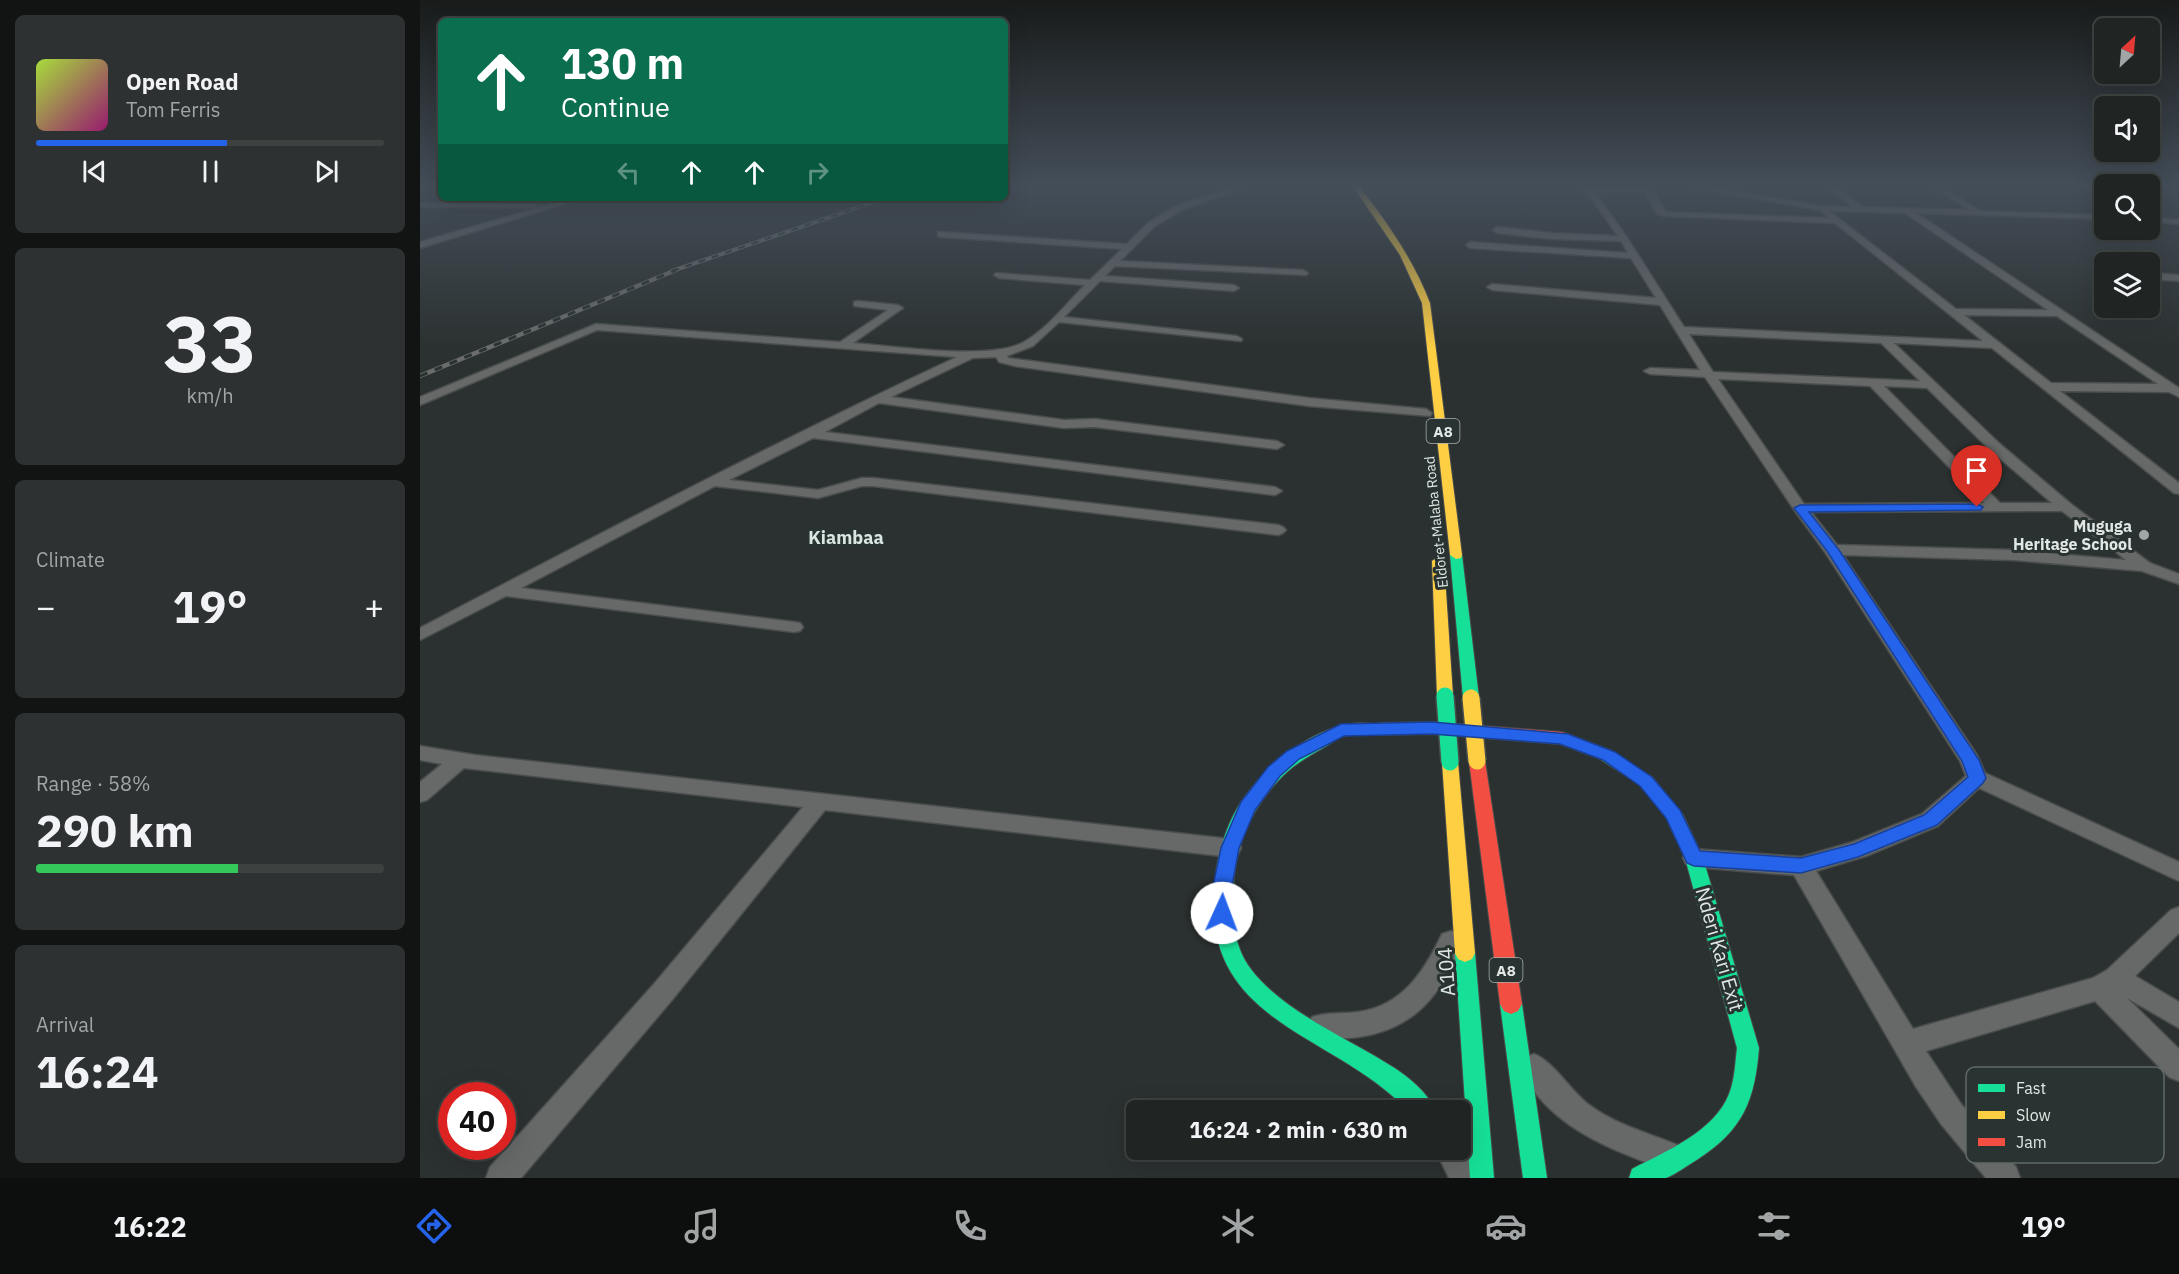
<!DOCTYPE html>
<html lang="en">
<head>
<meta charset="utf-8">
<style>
	body { margin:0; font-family:"IBM Plex Sans",sans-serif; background:#2d3131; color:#f1f3f6; height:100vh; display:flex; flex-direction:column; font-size:22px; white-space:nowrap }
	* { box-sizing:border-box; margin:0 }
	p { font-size:20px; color:#a2a5a6 }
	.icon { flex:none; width:33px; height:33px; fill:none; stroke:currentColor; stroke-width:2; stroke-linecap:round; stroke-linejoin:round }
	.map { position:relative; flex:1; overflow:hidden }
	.sheet { display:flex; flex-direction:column; gap:15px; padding:15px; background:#121414; width:420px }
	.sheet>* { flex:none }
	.banner { position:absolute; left:18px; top:18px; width:570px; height:183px; border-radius:9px; box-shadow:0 6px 24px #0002,0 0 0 2px #3d4241; background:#0b6e4f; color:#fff; overflow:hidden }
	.needle { width:39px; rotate:26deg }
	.buttons { position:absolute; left:1674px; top:18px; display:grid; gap:12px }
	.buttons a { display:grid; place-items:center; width:66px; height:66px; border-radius:9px; background:#202524; box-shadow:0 6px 24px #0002,0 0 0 2px #3d4241; font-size:30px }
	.speed { position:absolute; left:18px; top:1082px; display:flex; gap:12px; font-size:30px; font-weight:700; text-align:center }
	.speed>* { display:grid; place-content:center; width:78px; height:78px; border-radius:50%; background:#202524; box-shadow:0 6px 24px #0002,0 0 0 2px #3d4241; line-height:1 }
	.speed .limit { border:9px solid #d22; background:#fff; color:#111 }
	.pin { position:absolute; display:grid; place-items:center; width:51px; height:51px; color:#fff; margin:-62px -26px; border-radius:50% 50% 50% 0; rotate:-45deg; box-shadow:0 0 6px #0007 }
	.pin .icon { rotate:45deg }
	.me { position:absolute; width:66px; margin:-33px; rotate:2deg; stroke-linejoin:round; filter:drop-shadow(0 0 4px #0008) }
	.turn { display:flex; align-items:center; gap:21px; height:126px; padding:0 24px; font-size:27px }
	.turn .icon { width:78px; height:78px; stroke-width:2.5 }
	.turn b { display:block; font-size:42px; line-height:51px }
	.lanes { display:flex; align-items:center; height:57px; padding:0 24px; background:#0003; justify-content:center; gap:30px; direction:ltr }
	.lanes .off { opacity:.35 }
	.big { font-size:45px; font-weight:700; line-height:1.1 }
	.sheet .widget { flex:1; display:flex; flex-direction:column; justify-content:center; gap:9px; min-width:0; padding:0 21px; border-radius:9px; background:#2d3131 }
	.sheet .dial { align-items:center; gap:0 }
	.dial b { font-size:78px; line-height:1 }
	.song { display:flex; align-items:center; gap:18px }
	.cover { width:72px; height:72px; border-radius:9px; background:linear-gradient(135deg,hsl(80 70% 55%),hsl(320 70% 35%)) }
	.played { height:6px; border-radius:3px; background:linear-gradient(90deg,#2563eb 55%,#3d4241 55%) }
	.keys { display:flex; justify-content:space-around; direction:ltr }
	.heat { display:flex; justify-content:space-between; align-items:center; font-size:33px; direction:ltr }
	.charge { height:9px; border-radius:4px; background:linear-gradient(90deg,#34c759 58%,#3d4241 0) }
	.trip { position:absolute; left:706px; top:1100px; width:345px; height:60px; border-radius:9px; background:#202524; box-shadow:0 6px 24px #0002,0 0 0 2px #3d4241; font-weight:700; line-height:60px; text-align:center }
	.dock { display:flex; height:96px; justify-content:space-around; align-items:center; background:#0d0f0e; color:#a2a5a6 }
	.dock .icon { width:42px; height:42px }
	.dock .on { color:#2563eb }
	.dock b { font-size:27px; color:#f1f3f6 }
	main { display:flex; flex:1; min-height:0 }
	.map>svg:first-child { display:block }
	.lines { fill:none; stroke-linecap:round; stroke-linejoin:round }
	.street-casing { stroke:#494d4c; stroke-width:3 }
	.fast-casing { stroke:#494d4c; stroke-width:2 }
	.slow-casing { stroke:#494d4c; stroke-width:2 }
	.jam-casing { stroke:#494d4c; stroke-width:2 }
	.street { fill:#666968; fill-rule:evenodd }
	.fast { fill:#16e098; fill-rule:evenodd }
	.slow { fill:#ffcf43; fill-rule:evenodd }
	.jam { fill:#f24e42; fill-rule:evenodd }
	.rail-far1-casing { stroke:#6a6d6c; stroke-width:4 }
	.rail-casing { stroke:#6a6d6c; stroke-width:4.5 }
	.rail-far1 { stroke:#293331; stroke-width:2; stroke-dasharray:7; stroke-linecap:butt }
	.rail { stroke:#293331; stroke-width:3; stroke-dasharray:8; stroke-linecap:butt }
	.fast-bridge-casing { stroke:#494d4c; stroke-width:20; stroke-linecap:butt }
	.slow-bridge-casing { stroke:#494d4c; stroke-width:20; stroke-linecap:butt }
	.fast-bridge { stroke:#16e098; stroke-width:17 }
	.slow-bridge { stroke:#ffcf43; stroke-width:17 }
	.route { fill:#2563eb; stroke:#184099; stroke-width:1.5 }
	.poi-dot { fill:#a1a7a6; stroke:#293331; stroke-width:2 }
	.labels { text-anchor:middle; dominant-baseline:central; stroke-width:6; stroke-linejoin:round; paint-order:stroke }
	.far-street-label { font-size:14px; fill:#e1e7e5; stroke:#293331 }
	.shield { fill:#293331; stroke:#aab1af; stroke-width:1.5 }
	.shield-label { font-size:15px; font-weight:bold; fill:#e1e7e5 }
	.poi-label { font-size:16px; font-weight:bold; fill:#e1e7e5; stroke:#293331; text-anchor:end }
	.neighbourhood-label { font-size:18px; font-weight:bold; fill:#d9e6e2; stroke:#293331 }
	.near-street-label { font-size:20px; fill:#e1e7e5; stroke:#293331 }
	.key { fill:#293331; stroke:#606967; stroke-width:1.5 }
	.key-label { font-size:16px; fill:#e1e7e5 }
</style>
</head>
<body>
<main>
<section class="sheet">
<div class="widget">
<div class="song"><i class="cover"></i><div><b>Open Road</b><p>Tom Ferris</p></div></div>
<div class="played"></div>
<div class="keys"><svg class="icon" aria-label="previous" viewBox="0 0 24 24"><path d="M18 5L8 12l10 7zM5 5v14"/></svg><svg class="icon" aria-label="pause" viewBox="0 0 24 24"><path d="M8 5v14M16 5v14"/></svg><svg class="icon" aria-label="next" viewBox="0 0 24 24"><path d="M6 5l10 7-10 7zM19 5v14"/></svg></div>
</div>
<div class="widget dial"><b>33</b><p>km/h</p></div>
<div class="widget"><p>Climate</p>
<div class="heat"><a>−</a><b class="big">19°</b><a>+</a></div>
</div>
<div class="widget"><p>Range · 58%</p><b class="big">290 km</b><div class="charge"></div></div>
<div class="widget"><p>Arrival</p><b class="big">16:24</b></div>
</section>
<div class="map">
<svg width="1759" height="1178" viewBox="0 0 1759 1178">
	<rect width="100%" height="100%" fill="#2b3130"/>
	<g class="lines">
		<!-- street casing -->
		<g class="street-casing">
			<g id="street">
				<path d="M822 185H833L764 209 735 226 700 261 883 270 888 273 886 275 695 266 685 276 814 285 819 288 814 291 680 281 644 317 817 336 822 339 821 341 639 322 613 346 587 356 588 358 889 398 1006 409 1012 413 1010 416 889 406 595 366 579 362 576 357 553 358 471 397 644 420 675 419 857 441 864 445 857 449 675 427 644 428 459 403 405 432 855 487 862 491 855 495 393 438 309 480 398 490 442 478H453L858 525 863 527 866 530 863 533 858 535 453 486H442L398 498 295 486 101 588 374 622 380 623 383 627 380 631 374 632 86 596 0 640V628C177 535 355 442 537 357L177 330 0 405V397L176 324 420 342 468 310 434 306V302L438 301 478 305 483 308 433 343C474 346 570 361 604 342 627 329 646 304 665 285L579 278 574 275 576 273 670 280 702 249 521 237 518 236V232L707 244 729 222 758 205Z"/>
				<path d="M1153 185 1168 188H1231L1246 212 1409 218 1399 210 1262 185H1279L1401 206 1432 207 1406 185H1415L1442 207 1549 210 1510 185H1519L1560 211 1684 215V219L1496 213 1759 388V397L1749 392 1640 391 1759 483V494L1754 493 1572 348 1474 343 1580 444 1651 504 1730 563 1759 574V584L1722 571 1593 560 1423 555 1557 755 1565 773 1759 862V881L1559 788 1518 826 1446 856 1396 871 1493 1029 1673 978 1687 970 1751 910 1759 907V933L1715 976 1759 1002V1028L1707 998 1759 1049V1081L1749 1077 1675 1001 1506 1051 1541 1104 1596 1167 1600 1178H1566L1521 1124 1496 1087 1374 875 1274 867 1266 864 1263 858 1266 852 1274 849 1381 857 1433 842 1502 814 1546 776 1540 761 1405 552 1375 511 1285 377 1230 374 1224 371 1230 368 1280 370 1240 305 1072 290 1067 287 1072 284 1236 298 1211 258 1050 248 1046 245 1050 242 1208 253 1201 241 1132 239 1077 233 1073 230 1077 227 1132 233 1198 236 1168 194ZM1175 192H1225L1237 214 1244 216 1415 223 1563 341 1264 327 1208 239ZM1409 211 1485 213 1628 310 1536 309ZM1544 315 1637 316 1738 384 1631 383ZM1269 334 1461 343 1500 381 1293 372ZM1298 379 1450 386 1564 503 1384 504ZM1464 386 1507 388 1570 450 1632 503H1580ZM1642 511 1706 560 1593 550 1417 545 1391 512Z"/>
				<polygon points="152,198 164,198 0,248 0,242"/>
				<polygon points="0,203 113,204 117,206 113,208 0,207"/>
				<polygon points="1730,217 1759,220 1759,224 1730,221"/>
				<polygon points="1730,273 1759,275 1759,281 1730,279"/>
				<polygon points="0,746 55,755 810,839 818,842 821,848 818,854 810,857 405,810 252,1000 101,1178 66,1178 70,1167 234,984 383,807 44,768 7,800 0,802 0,782 22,764 0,760"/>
				<path d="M1031 931 1040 934 1043 942C1022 993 996 1029 938 1037 922 1039 906 1040 892 1035L888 1026 892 1017C906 1012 922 1014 938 1012 982 1006 1004 972 1022 934Z"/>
				<path d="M1114 1054C1134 1062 1150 1090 1168 1104 1195 1125 1229 1133 1260 1146L1265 1156 1260 1166 1250 1171C1194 1151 1126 1127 1100 1067L1104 1058Z"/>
				<polygon points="1041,1140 1059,1178 1029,1178 1015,1149 1041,1149"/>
			</g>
		</g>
		<!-- fast casing -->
		<g class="fast-casing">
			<g id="fast">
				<polygon points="1036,551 1042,555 1059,698 1056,702 1046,702 1043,698 1030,555"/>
				<path d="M942 723 966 725 968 729 966 733 960 735C948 735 935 733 924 736 918 737 913 742 908 745 889 756 872 765 857 782 829 812 815 848 813 889 812 909 812 927 819 947 836 998 919 1034 963 1061 982 1072 1006 1089 1015 1110H987C916 1034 785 1024 794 893 796 859 805 823 826 795 852 761 897 724 942 723Z"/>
				<path d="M1186 749 1232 777 1263 815 1283 858 1339 1048C1335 1100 1323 1130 1278 1159 1268 1165 1256 1174 1246 1178 1235 1178 1220 1178 1209 1178L1212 1169C1246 1151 1294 1132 1309 1094 1315 1079 1315 1063 1317 1048L1265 858 1247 819 1220 785 1180 759 1178 755 1180 751Z"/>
				<polygon points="1045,944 1052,947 1055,953 1074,1178 1050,1178 1035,953 1038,947"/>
				<polygon points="1091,994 1098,997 1102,1004 1127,1178 1103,1178 1080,1004 1084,997"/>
			</g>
		</g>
		<!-- slow casing -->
		<g class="slow-casing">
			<g id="slow">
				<path d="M932 185H938C967 222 993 259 1010 303L1042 555 1041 558 1036 559 1030 555 1002 303 980 255Z"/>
				<polygon points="1018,557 1024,561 1033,696 1030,700 1020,700 1017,696 1012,561"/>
				<polygon points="1030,756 1036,758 1038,762 1055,953 1052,959 1045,962 1038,959 1035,953 1022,762 1024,758"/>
			</g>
		</g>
		<!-- jam casing -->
		<g class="jam-casing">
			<g id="jam">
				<polygon points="1012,722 1142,732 1192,751 1194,755 1192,759 1186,761 1140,744 1012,734 960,735 954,733 952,729 954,725 960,723"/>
				<polygon points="1057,755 1063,757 1065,761 1102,1004 1098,1011 1091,1014 1084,1011 1080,1004 1049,761 1051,757"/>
			</g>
		</g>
		<!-- street -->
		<use href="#street" class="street"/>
		<!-- fast -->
		<use href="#fast" class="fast"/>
		<!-- slow -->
		<use href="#slow" class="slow"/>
		<!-- jam -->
		<use href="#jam" class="jam"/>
		<!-- rail-far1 casing -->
		<g class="rail-far1-casing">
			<polyline id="rail-far1" points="252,271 466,198"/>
		</g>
		<!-- rail casing -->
		<g class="rail-casing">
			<polyline id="rail" points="0,376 256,270"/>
		</g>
		<!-- rail-far1 -->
		<use href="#rail-far1" class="rail-far1"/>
		<!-- rail -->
		<use href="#rail" class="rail"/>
		<!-- fast-bridge casing -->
		<g class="fast-bridge-casing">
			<polyline id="fast-bridge" points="1025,696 1030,762"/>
		</g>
		<!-- slow-bridge casing -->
		<g class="slow-bridge-casing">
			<polyline id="slow-bridge" points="1051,698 1057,761"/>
		</g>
		<!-- fast-bridge -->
		<use href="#fast-bridge" class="fast-bridge"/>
		<!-- slow-bridge -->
		<use href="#slow-bridge" class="slow-bridge"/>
	</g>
	<!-- sky -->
	<linearGradient id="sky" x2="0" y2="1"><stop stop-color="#181b1a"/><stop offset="0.53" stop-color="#444e59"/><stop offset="1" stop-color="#444e59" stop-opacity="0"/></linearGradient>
	<rect width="1759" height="350" fill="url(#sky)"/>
	<!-- route -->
	<polygon class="route" points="1557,504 1563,507 1561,510 1389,512 1419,550 1559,760 1566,778 1563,783 1517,825 1438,857 1381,873 1274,866 1267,863 1246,818 1220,786 1183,760 1140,744 1012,734 924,736 879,759 860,776 835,810 819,848 812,886 812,913 809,919 802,922 795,919 792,913 793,886 801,848 821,802 848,767 867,751 921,724 1012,722 1148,734 1195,752 1232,777 1260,810 1280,851 1381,858 1434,844 1504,815 1548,777 1542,761 1407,551 1374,508 1380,505"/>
	<!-- markers -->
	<circle class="poi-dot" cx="1724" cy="535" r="6"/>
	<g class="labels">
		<!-- far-street labels -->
		<g class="far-street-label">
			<text transform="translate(1016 522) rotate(-96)">Eldoret-Malaba Road</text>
		</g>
		<!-- shield labels -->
		<g class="shield">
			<rect x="1006.5" y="419" width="33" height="24" rx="4.5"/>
			<rect x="1069.5" y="958" width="33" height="24" rx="4.5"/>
		</g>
		<g class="shield-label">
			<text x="1023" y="431">A8</text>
			<text x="1086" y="970">A8</text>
		</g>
		<!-- poi labels -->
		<g class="poi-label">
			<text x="1712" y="526">Muguga<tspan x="1712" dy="18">Heritage School</tspan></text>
		</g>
		<!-- neighbourhood labels -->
		<g class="neighbourhood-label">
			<text x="426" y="537">Kiambaa</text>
		</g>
		<!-- near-street labels -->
		<g class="near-street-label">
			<text transform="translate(1300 949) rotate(74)">Nderi Kari Exit</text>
			<text transform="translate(1026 972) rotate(-94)">A104</text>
		</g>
	</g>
	<!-- legend -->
	<rect x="1546" y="1067" width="198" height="96" rx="9" class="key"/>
	<rect x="1558" y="1084" width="27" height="8" fill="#16e098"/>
	<rect x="1558" y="1111" width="27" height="8" fill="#ffcf43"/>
	<rect x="1558" y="1138" width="27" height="8" fill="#f24e42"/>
	<g class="key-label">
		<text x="1596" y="1094">Fast</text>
		<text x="1596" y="1121">Slow</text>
		<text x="1596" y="1148">Jam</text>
	</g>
</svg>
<div class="buttons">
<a><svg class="needle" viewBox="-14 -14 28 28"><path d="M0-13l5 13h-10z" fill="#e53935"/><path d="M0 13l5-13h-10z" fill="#a2a5a6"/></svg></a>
<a><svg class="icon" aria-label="sound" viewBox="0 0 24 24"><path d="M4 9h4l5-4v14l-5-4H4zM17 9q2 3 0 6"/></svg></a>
<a><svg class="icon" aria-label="search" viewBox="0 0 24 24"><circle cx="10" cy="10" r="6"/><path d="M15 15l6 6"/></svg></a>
<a><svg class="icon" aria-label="layers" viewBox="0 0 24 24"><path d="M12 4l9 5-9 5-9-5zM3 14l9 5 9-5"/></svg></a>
</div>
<div class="speed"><div class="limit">40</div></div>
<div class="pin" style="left:1557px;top:507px;background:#d93025"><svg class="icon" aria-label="arrive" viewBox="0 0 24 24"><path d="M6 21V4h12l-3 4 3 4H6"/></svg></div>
<svg class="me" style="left:802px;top:913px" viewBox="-20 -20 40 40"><circle r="19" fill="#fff"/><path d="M0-13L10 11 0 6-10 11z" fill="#2563eb"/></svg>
<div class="trip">16:24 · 2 min · 630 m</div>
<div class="banner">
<div class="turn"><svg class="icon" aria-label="ahead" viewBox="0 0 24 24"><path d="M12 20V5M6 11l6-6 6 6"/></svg><div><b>130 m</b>Continue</div></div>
<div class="lanes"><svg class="icon off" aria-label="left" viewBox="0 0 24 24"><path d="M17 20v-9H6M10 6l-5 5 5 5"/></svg><svg class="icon" aria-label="ahead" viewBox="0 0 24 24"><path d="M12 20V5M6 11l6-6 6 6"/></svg><svg class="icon" aria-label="ahead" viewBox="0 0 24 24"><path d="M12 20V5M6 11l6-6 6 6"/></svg><svg class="icon off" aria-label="right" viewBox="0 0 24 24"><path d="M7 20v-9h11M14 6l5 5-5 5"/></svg></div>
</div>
</div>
</main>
<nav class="dock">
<b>16:22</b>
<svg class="icon on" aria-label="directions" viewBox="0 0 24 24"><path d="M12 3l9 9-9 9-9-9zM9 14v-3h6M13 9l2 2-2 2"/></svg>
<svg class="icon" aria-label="music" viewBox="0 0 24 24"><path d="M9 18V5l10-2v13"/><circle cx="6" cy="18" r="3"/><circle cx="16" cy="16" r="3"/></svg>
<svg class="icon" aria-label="phone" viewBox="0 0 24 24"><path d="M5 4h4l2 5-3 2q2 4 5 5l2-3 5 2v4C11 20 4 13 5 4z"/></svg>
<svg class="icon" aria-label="climate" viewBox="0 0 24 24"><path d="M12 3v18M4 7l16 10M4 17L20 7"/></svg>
<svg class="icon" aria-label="car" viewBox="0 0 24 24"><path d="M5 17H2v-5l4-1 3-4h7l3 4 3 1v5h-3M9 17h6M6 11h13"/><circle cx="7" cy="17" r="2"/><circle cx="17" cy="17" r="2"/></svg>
<svg class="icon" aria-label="filters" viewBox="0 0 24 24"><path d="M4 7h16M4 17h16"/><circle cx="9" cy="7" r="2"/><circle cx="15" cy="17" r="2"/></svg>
<b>19°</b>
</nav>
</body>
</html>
